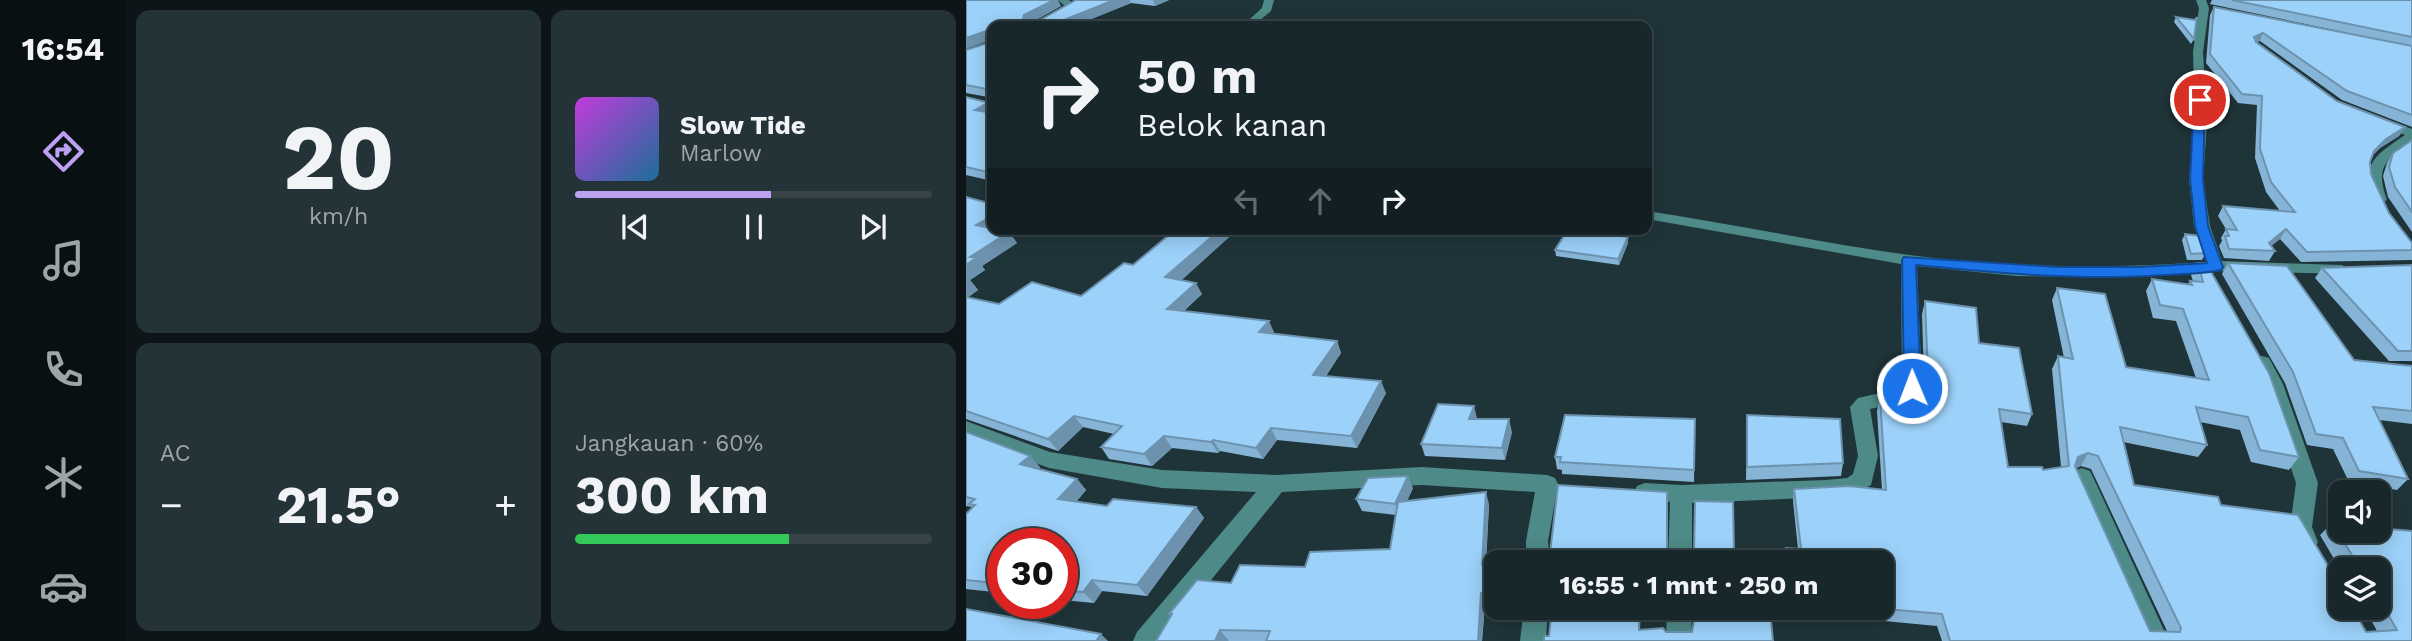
<!DOCTYPE html>
<html lang="id">
<head>
<meta charset="utf-8">
<style>
	body { margin:0; font-family:"Work Sans",sans-serif; background:#243337; color:#f1f3f6; height:100vh; display:flex; flex-direction:column; font-size:26px; white-space:nowrap }
	* { box-sizing:border-box; margin:0 }
	p { font-size:23px; color:#9ea5a9 }
	.icon { flex:none; width:38px; height:38px; fill:none; stroke:currentColor; stroke-width:2; stroke-linecap:round; stroke-linejoin:round }
	.map { position:relative; flex:1; overflow:hidden }
	.details { display:flex; flex-direction:column; gap:10px; padding:10px; background:#0d1518; width:840px }
	.details>* { flex:none }
	.banner { position:absolute; left:21px; top:21px; width:665px; height:214px; border-radius:14px; box-shadow:0 4px 18px #0003,0 0 0 2px #364447; background:#17272b; color:#f1f3f6; overflow:hidden }
	.controls { position:absolute; left:1362px; top:480px; display:grid; gap:14px }
	.controls a { display:grid; place-items:center; width:63px; height:63px; border-radius:14px; background:#17272b; box-shadow:0 4px 18px #0003,0 0 0 2px #364447; font-size:35px }
	.speed { position:absolute; left:21px; top:528px; display:flex; gap:14px; font-size:35px; font-weight:700; text-align:center }
	.speed>* { display:grid; place-content:center; width:91px; height:91px; border-radius:50%; background:#17272b; box-shadow:0 4px 18px #0003,0 0 0 2px #364447; line-height:1 }
	.speed .limit { border:10px solid #d22; background:#fff; color:#111 }
	.pin { position:absolute; display:grid; place-items:center; width:60px; height:60px; color:#fff; margin:-30px; border:4px solid #fff; border-radius:50%; box-shadow:0 2px 7px #0007 }
	.me { position:absolute; width:77px; margin:-38px; rotate:359deg; stroke-linejoin:round; filter:drop-shadow(0 0 5px #0008) }
	.turn { display:flex; align-items:center; gap:24px; height:147px; padding:0 35px; font-size:32px }
	.turn .icon { width:91px; height:91px; stroke-width:2.5 }
	.turn b { display:block; font-size:49px; line-height:60px }
	.lanes { display:flex; align-items:center; height:66px; padding:0 35px; background:#0003; justify-content:center; gap:35px; direction:ltr }
	.lanes .off { opacity:.35 }
	.big { font-size:52px; font-weight:700; line-height:1.1 }
	.details .widget { flex:1; display:flex; flex-direction:column; justify-content:center; gap:10px; min-width:0; padding:0 24px; border-radius:14px; background:#243337 }
	.details .dial { align-items:center; gap:0 }
	.dial b { font-size:91px; line-height:1 }
	.song { display:flex; align-items:center; gap:21px }
	.cover { width:84px; height:84px; border-radius:10px; background:linear-gradient(135deg,hsl(290 70% 55%),hsl(200 70% 35%)) }
	.played { height:7px; border-radius:4px; background:linear-gradient(90deg,#bca0f2 55%,#364447 55%) }
	.keys { display:flex; justify-content:space-around; direction:ltr }
	.heat { display:flex; justify-content:space-between; align-items:center; font-size:38px; direction:ltr }
	.charge { height:10px; border-radius:5px; background:linear-gradient(90deg,#34c759 60%,#364447 0) }
	.details .tiles { flex:1; display:grid; gap:10px; grid-template-columns:repeat(2,1fr) }
	.trip { position:absolute; left:518px; top:550px; width:410px; height:70px; border-radius:14px; background:#17272b; box-shadow:0 4px 18px #0003,0 0 0 2px #364447; font-weight:700; line-height:70px; text-align:center }
	main { display:flex; flex:1; min-height:0 }
	.dock { display:flex; flex-direction:column; width:126px; justify-content:space-around; align-items:center; background:#091011; color:#9ea5a9 }
	.dock .icon { width:49px; height:49px }
	.dock .selected { color:#bca0f2 }
	.dock b { font-size:32px; color:#f1f3f6 }
	.map>svg:first-child { display:block }
	.lines { fill:none; stroke-linecap:round; stroke-linejoin:round }
	.minor { fill:#4e8a87; fill-rule:evenodd }
	.wall { fill:#86b4d6; fill-rule:evenodd }
	.shaded-wall { fill:#6d92ae }
	.building { fill:#9cd1f9; stroke:#6d92ae; stroke-width:2; fill-rule:evenodd }
	.route { fill:#1a73e8; stroke:#114b97; stroke-width:2 }
</style>
</head>
<body>
<main>
<nav class="dock">
<b>16:54</b>
<svg class="icon selected" aria-label="directions" viewBox="0 0 24 24"><path d="M12 3l9 9-9 9-9-9zM9 14v-3h6M13 9l2 2-2 2"/></svg>
<svg class="icon" aria-label="music" viewBox="0 0 24 24"><path d="M9 18V5l10-2v13"/><circle cx="6" cy="18" r="3"/><circle cx="16" cy="16" r="3"/></svg>
<svg class="icon" aria-label="phone" viewBox="0 0 24 24"><path d="M5 4h4l2 5-3 2q2 4 5 5l2-3 5 2v4C11 20 4 13 5 4z"/></svg>
<svg class="icon" aria-label="climate" viewBox="0 0 24 24"><path d="M12 3v18M4 7l16 10M4 17L20 7"/></svg>
<svg class="icon" aria-label="car" viewBox="0 0 24 24"><path d="M5 17H2v-5l4-1 3-4h7l3 4 3 1v5h-3M9 17h6M6 11h13"/><circle cx="7" cy="17" r="2"/><circle cx="17" cy="17" r="2"/></svg>
</nav>
<section class="details">
<div class="tiles">
<div class="widget dial"><b>20</b><p>km/h</p></div>
<div class="widget">
<div class="song"><i class="cover"></i><div><b>Slow Tide</b><p>Marlow</p></div></div>
<div class="played"></div>
<div class="keys"><svg class="icon" aria-label="previous" viewBox="0 0 24 24"><path d="M18 5L8 12l10 7zM5 5v14"/></svg><svg class="icon" aria-label="pause" viewBox="0 0 24 24"><path d="M8 5v14M16 5v14"/></svg><svg class="icon" aria-label="next" viewBox="0 0 24 24"><path d="M6 5l10 7-10 7zM19 5v14"/></svg></div>
</div>
<div class="widget"><p>AC</p>
<div class="heat"><a>−</a><b class="big">21.5°</b><a>+</a></div>
</div>
<div class="widget"><p>Jangkauan · 60%</p><b class="big">300 km</b><div class="charge"></div></div>
</div>
</section>
<div class="map">
<svg width="1446" height="641" viewBox="0 0 1446 641">
	<rect width="100%" height="100%" fill="#1f3439"/>
	<g class="lines">
		<!-- minor -->
		<g class="minor">
			<polygon points="92,0 103,0 111,7 77,26 64,26 100,7"/>
			<polygon points="298,0 308,0 305,11 287,26 276,26 296,8"/>
			<path d="M1230 0H1240L1243 8 1237 52 1241 123 1237 179 1244 226 1256 261 1376 265 1384 270 1382 274 1250 271 1174 277 1050 276 951 266 956 388 945 400 904 409 912 456 905 485 885 496 726 503V562H702L704 502 671 498 668 492 671 486 679 483 715 485 860 480 881 478 887 474 892 456 884 407 892 398 932 389 936 385 935 264 681 219V211C768 224 855 243 943 255 1042 268 1141 269 1240 262L1228 226 1223 179 1229 123 1227 52 1233 8Z"/>
			<path d="M1416 118 1446 129V142C1419 161 1409 166 1421 200L1414 204 1407 200C1395 162 1410 155 1439 135L1412 125V119Z"/>
			<polygon points="1296,356 1303,358 1317,384 1352,483 1346,527 1352,542 1349,549 1341,552 1333,549 1324,527 1330,483 1297,384 1287,363 1289,358"/>
			<polygon points="0,421 84,452 196,470 310,475 456,467 581,475 589,478 592,484 582,541 584,562 560,562 560,541 569,492 456,485 316,492 196,641 167,641 171,632 290,492 196,488 83,468 0,437"/>
			<polygon points="1116,468 1124,471 1127,477 1203,641 1177,641 1105,477 1108,471"/>
			<polygon points="558,607 582,607 580,641 554,641"/>
			<polygon points="701,607 725,607 726,641 700,641"/>
		</g>
	</g>
	<!-- wall -->
	<g class="wall">
		<polygon points="0,0 95,6 70,20 74,20 108,1 107,0 203,0 189,6 165,3 108,26 26,26 26,181 0,175 0,97 20,102 23,100 22,97 0,93 0,50 22,43 22,41"/>
		<polygon points="1246,0 1446,0 1446,127 1376,100 1294,41 1291,42 1371,101 1439,127 1433,136 1414,148 1406,156 1404,162 1405,174 1423,213 1446,250 1446,260 1335,262 1314,239 1305,246 1309,251 1303,261 1258,258 1253,246 1256,241 1255,238 1260,229 1252,216 1257,206 1314,211 1300,192 1289,158 1291,105 1272,103 1240,63 1244,15 1248,7 1440,45 1244,4"/>
		<polygon points="1210,17 1228,39 1225,44 1208,22"/>
		<polygon points="1446,140 1446,232 1422,197 1417,176 1421,163 1427,153"/>
		<polygon points="0,197 26,229 43,232 51,243 16,266 19,270 4,280 12,290 2,297 33,304 115,296 167,265 207,232 194,229 272,229 215,280 236,294 218,311 308,332 307,334 371,341 375,353 360,376 420,393 391,448 311,440 297,459 254,451 252,453 206,448 186,466 143,459 135,447 148,434 117,427 92,451 0,419"/>
		<polygon points="1219,234 1240,253 1236,260 1221,260 1216,240"/>
		<polygon points="662,243 653,265 590,256 589,250"/>
		<path d="M1232 263H1240L1303 373 1333 457 1323 470 1285 462 1274 430 1234 422 1241 445 1232 457 1157 442 1168 485 1252 497 1255 505 1332 515 1374 586V607H1386L1400 632 1411 631 1398 607H1412V569H1374L1354 535 1366 523 1374 524V530H1412V528L1446 531V641H976L971 626 865 616 864 621 808 617V622H805L807 641H578V636H583L586 607H675L674 630 697 628 700 632H726L728 621 734 620V607H915V562H728L729 501 767 502 768 551 819 553 820 548 832 549 827 501 828 489 883 486 916 490 911 411 914 398 955 402V393L958 381 956 314 959 301 1010 308 1013 343 1053 348 1066 414 1061 426 1035 422 1042 467H1076L1077 470 1095 467 1086 369 1092 356 1098 358 1086 300 1091 288 1139 294 1160 367 1230 378 1210 321 1187 318 1180 291 1186 279 1222 284 1224 281H1227L1225 275ZM1115 466 1125 469 1201 631H1184L1110 468Z"/>
		<polygon points="1262,263 1388,360 1446,366 1446,424 1413,420 1442,479 1431,490 1383,482 1367,449 1341,445 1319,383 1256,274"/>
		<polygon points="1446,265 1446,361 1423,361 1349,278 1356,268"/>
		<polygon points="781,415 877,463 875,476 780,480"/>
		<polygon points="511,418 546,432 539,460 459,456 455,444"/>
		<polygon points="729,419 728,482 596,474 596,470 591,469 589,457"/>
		<polygon points="0,432 74,467 72,469 111,479 120,490 110,502 141,506 230,507 238,518 181,596 136,591 128,603 96,600 96,544 37,544 37,593 0,589 0,514 7,507 0,506"/>
		<polygon points="447,488 441,501 523,504 520,565 529,603 519,604 516,641 190,641 205,616 203,614 265,583 424,549 430,515 396,511 390,499"/>
		<polygon points="701,492 701,562 583,562"/>
	</g>
	<!-- shaded-wall -->
	<g class="shaded-wall">
		<polygon points="88,0 92,0 95,6 63,24 57,19 58,15"/>
		<polygon points="148,0 164,0 165,3 108,26 83,26"/>
		<polygon points="187,0 203,0 189,6"/>
		<polygon points="20,31 25,40 0,49 0,38"/>
		<polygon points="1297,33 1294,41 1284,45 1288,37"/>
		<polygon points="26,101 26,113 9,110"/>
		<polygon points="1439,127 1433,136 1414,148 1402,160 1408,151 1420,139"/>
		<polygon points="26,216 26,229 10,225"/>
		<polygon points="255,229 272,229 206,289 199,277"/>
		<polygon points="1320,229 1314,239 1300,250 1303,243"/>
		<polygon points="43,232 51,243 16,266 19,270 4,280 12,290 0,299 0,265 4,257"/>
		<polygon points="662,237 662,243 653,265 652,259"/>
		<polygon points="230,283 236,294 207,320 201,309"/>
		<polygon points="303,321 308,332 299,344 293,332"/>
		<polygon points="371,341 375,353 352,386 347,375"/>
		<polygon points="415,381 420,393 391,448 385,436"/>
		<polygon points="508,406 511,418 506,431 503,419"/>
		<polygon points="108,416 117,427 92,451 82,439"/>
		<polygon points="543,419 546,432 539,460 536,448"/>
		<polygon points="305,428 311,440 297,459 290,448"/>
		<polygon points="198,436 206,448 186,466 178,454"/>
		<polygon points="247,440 254,451 252,453 245,442"/>
		<polygon points="1122,453 1115,466 1106,470 1112,457"/>
		<polygon points="64,456 74,467 65,476 54,464"/>
		<polygon points="442,476 447,488 434,516 429,504"/>
		<polygon points="111,479 120,490 102,511 92,499"/>
		<polygon points="520,492 523,504 519,577 516,565"/>
		<polygon points="230,507 238,518 181,596 171,585"/>
		<polygon points="527,564 530,573 529,603 526,592"/>
		<polygon points="126,580 136,591 128,603 117,592"/>
		<polygon points="515,593 519,604 516,641 512,641"/>
		<polygon points="673,607 675,607 673,641"/>
		<polygon points="254,630 263,641 249,641"/>
		<polygon points="135,634 142,641 130,641"/>
	</g>
	<!-- building -->
	<g class="building">
		<polygon points="0,0 88,0 58,15 57,19 74,20 108,1 108,0 148,0 83,26 26,26 26,101 9,110 26,113 26,173 0,167 0,97 20,102 23,100 21,89 0,85 0,50 22,43 24,33 20,31 0,38"/>
		<polygon points="1266,0 1446,0 1446,37"/>
		<polygon points="1248,7 1446,46 1446,115 1381,91 1297,33 1288,37 1290,42 1371,101 1439,127 1420,139 1408,151 1404,162 1405,174 1423,213 1446,243 1446,250 1341,252 1320,229 1303,243 1309,251 1263,249 1259,236 1263,236 1260,229 1271,230 1257,206 1329,212 1305,182 1294,149 1296,96 1276,94 1244,54"/>
		<polygon points="1210,17 1229,20 1231,17 1228,39"/>
		<polygon points="1446,140 1446,212 1429,187 1423,167 1427,153"/>
		<polygon points="0,197 26,204 26,216 10,225 43,232 4,257 10,258 0,265"/>
		<polygon points="210,229 255,229 199,277 230,283 201,309 303,321 293,332 371,341 347,375 415,381 385,436 305,428 290,448 247,440 245,442 198,436 178,454 135,447 156,426 108,416 82,439 0,411 0,297 33,304 66,282 115,296 158,263 167,265"/>
		<polygon points="602,229 603,229 662,237 652,259 589,250"/>
		<polygon points="1219,234 1234,236 1240,253 1225,254"/>
		<path d="M1232 263H1240L1303 373 1333 457 1294 450 1282 417 1230 407 1241 445 1154 427 1168 485 1252 497 1255 505 1332 515 1374 586V607H1386L1400 632 1431 630 1412 597V569H1389V560L1366 523 1374 524V530H1412V528L1446 531V641H984L976 614 898 607H915V562H736V551L728 552 729 501 767 502 768 551 820 553V548L835 549 828 489 883 486 920 490 914 398 958 402V381L962 375 959 301 1010 308 1013 343 1053 348 1066 414 1033 409 1042 467H1076L1077 470 1103 466 1092 356 1107 359 1091 288 1139 294 1160 367 1243 380 1217 309 1194 305 1186 279 1226 285 1224 281 1237 282ZM1122 453 1132 456 1215 628 1214 632 1184 631 1109 466 1112 457Z"/>
		<polygon points="1262,263 1321,266 1388,360 1446,366 1446,411 1407,407 1442,479 1393,471 1377,438 1350,434 1327,372"/>
		<polygon points="1446,265 1446,351 1432,351 1356,268"/>
		<polygon points="472,404 508,406 503,419 543,419 536,448 455,444"/>
		<polygon points="599,415 729,419 728,470 594,462 595,457 589,457"/>
		<polygon points="781,415 874,419 877,463 781,467"/>
		<polygon points="0,432 64,456 54,464 111,479 92,499 141,506 147,499 230,507 171,585 126,580 117,592 96,590 96,544 37,544 37,584 0,580 0,514 9,505 3,504 9,499 0,497"/>
		<polygon points="442,476 429,504 390,499 402,478"/>
		<polygon points="592,485 701,492 701,552 675,553 675,562 583,562"/>
		<polygon points="520,492 516,565 527,564 526,592 515,593 512,641 300,641 304,631 254,630 249,641 190,641 206,614 203,614 231,580 265,583 274,565 339,567 344,552 424,549 432,502"/>
		<polygon points="586,607 673,607 673,630 697,628 700,632 726,632 728,621 734,620 734,607 809,607 809,610 804,610 807,641 578,641 578,636 583,636"/>
		<polygon points="838,607 867,607 867,609"/>
		<polygon points="0,609 135,634 130,641 0,641"/>
	</g>
	<!-- route -->
	<path class="route" d="M1234 96 1239 100 1237 179 1242 226 1257 267 1255 270C1237 274 1216 274 1197 275 1114 281 1032 273 950 265L955 388 953 393H940L938 388 936 260 938 257 1091 267H1174L1241 263 1229 226 1224 179 1228 100Z"/>
</svg>
<div class="controls">
<a><svg class="icon" aria-label="sound" viewBox="0 0 24 24"><path d="M4 9h4l5-4v14l-5-4H4zM17 9q2 3 0 6"/></svg></a>
<a><svg class="icon" aria-label="layers" viewBox="0 0 24 24"><path d="M12 4l9 5-9 5-9-5zM3 14l9 5 9-5"/></svg></a>
</div>
<div class="speed"><div class="limit">30</div></div>
<div class="pin" style="left:1234px;top:100px;background:#d93025"><svg class="icon" aria-label="arrive" viewBox="0 0 24 24"><path d="M6 21V4h12l-3 4 3 4H6"/></svg></div>
<svg class="me" style="left:946px;top:388px" viewBox="-20 -20 40 40"><circle r="17" fill="#1a73e8" stroke="#fff" stroke-width="3"/><path d="M0-11L8 9 0 5-8 9z" fill="#fff"/></svg>
<div class="trip">16:55 · 1 mnt · 250 m</div>
<div class="banner">
<div class="turn"><svg class="icon" aria-label="right" viewBox="0 0 24 24"><path d="M7 20v-9h11M14 6l5 5-5 5"/></svg><div><b>50 m</b>Belok kanan</div></div>
<div class="lanes"><svg class="icon off" aria-label="left" viewBox="0 0 24 24"><path d="M17 20v-9H6M10 6l-5 5 5 5"/></svg><svg class="icon off" aria-label="ahead" viewBox="0 0 24 24"><path d="M12 20V5M6 11l6-6 6 6"/></svg><svg class="icon" aria-label="right" viewBox="0 0 24 24"><path d="M7 20v-9h11M14 6l5 5-5 5"/></svg></div>
</div>
</div>
</main>
</body>
</html>
